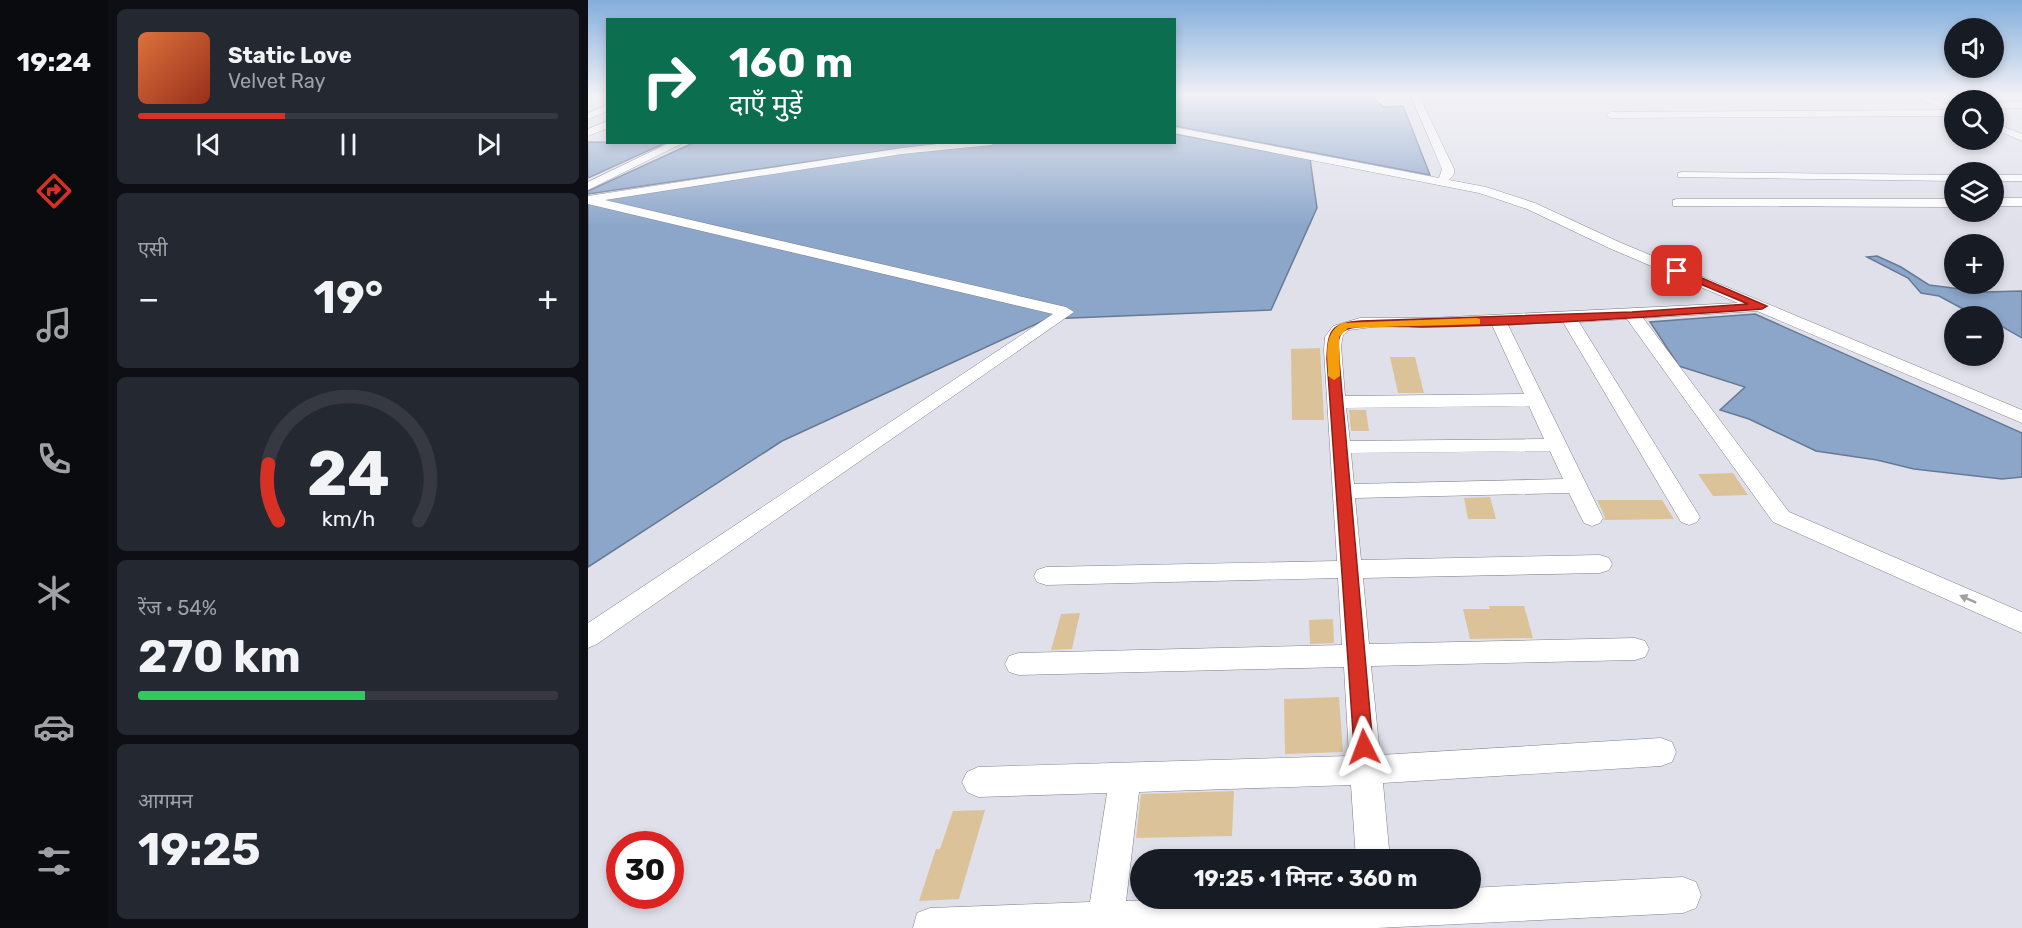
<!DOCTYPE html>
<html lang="hi">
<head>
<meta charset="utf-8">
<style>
	body { margin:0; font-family:Rubik,"Noto Sans Devanagari",sans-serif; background:#242831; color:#f1f3f6; height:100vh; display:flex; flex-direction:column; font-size:22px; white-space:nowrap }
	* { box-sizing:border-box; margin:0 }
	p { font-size:20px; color:#9ea1a6 }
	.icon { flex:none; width:33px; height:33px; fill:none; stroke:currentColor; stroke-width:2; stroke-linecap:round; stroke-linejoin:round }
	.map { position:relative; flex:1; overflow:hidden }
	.panel { display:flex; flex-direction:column; gap:9px; padding:9px; background:#0d0f14; width:480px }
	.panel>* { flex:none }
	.banner { position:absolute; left:18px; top:18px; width:570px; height:126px; border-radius:0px; box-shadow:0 3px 9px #0003; background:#0b6e4f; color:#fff; overflow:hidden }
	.controls { position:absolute; left:1356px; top:18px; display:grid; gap:12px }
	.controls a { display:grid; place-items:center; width:60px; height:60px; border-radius:50%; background:#171b24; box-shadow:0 3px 9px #0003; font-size:30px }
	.speed { position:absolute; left:18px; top:831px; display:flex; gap:12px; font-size:30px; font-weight:700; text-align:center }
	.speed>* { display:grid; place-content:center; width:78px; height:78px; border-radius:50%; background:#171b24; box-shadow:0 3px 9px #0003; line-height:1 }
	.speed .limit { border:9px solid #d22; background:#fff; color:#111 }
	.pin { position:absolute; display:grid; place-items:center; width:51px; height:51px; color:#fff; margin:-26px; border-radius:12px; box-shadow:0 3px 9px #0006 }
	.me { position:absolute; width:66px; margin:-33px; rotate:357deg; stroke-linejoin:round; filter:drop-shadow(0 0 4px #0008) }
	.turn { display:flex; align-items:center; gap:21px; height:126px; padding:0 24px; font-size:27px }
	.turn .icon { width:78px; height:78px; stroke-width:2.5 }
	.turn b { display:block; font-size:42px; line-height:51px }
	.big { font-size:45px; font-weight:700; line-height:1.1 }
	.panel .widget { flex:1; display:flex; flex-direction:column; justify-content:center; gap:9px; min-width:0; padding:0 21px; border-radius:9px; background:#242831 }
	.panel .dial { align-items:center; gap:0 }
	.dial svg { height:156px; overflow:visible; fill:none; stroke:#363941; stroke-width:7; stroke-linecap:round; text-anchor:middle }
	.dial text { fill:#f1f3f6; stroke:none }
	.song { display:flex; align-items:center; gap:18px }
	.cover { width:72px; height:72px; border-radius:9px; background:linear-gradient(135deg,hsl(20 70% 55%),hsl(10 70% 35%)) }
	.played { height:6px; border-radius:3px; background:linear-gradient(90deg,#d93025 35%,#363941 35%) }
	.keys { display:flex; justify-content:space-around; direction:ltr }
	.heat { display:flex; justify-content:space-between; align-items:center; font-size:33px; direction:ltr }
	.charge { height:9px; border-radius:4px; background:linear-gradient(90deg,#34c759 54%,#363941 0) }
	.trip { position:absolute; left:542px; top:849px; width:351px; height:60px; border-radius:30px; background:#171b24; box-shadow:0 3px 9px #0003; font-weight:700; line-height:60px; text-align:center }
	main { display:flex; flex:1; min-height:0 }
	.tab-bar { display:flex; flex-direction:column; width:108px; justify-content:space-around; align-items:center; background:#090b0e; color:#9ea1a6 }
	.tab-bar .icon { width:42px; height:42px }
	.tab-bar .selected { color:#d93025 }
	.tab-bar b { font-size:27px; color:#f1f3f6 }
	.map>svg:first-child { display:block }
	.water { fill:#8ca6ca; stroke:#677a94; stroke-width:1.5 }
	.building { fill:#dcc299 }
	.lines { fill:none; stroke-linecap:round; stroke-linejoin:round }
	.minor-casing { stroke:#7f7f89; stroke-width:1 }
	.minor { fill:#fff; fill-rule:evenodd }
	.oneway { fill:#a0a0a2 }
	.route { fill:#d93025; stroke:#8d1f18; stroke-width:1.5 }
	.slow { fill:#f59e0b }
</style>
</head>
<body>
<main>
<nav class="tab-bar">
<b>19:24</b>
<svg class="icon selected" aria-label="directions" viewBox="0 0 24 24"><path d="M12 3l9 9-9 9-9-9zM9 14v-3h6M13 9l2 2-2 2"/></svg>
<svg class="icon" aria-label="music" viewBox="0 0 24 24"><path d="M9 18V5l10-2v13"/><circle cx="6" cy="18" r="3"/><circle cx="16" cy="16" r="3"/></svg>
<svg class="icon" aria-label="phone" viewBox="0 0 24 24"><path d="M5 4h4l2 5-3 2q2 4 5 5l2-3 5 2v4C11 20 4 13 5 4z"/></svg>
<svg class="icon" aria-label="climate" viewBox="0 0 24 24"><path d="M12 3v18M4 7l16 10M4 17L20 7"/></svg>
<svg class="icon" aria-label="car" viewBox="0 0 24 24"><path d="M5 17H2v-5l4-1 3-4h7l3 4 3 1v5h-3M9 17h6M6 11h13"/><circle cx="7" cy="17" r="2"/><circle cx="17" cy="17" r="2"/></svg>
<svg class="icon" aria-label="filters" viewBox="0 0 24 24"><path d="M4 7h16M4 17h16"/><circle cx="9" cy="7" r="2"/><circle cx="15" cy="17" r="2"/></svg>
</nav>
<section class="panel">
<div class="widget">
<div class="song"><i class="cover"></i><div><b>Static Love</b><p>Velvet Ray</p></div></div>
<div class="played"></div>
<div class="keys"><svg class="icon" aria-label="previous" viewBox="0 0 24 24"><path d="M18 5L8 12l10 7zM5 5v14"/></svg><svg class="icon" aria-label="pause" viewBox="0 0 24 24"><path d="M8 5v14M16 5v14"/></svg><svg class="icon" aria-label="next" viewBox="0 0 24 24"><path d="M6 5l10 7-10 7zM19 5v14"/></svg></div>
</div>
<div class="widget"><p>एसी</p>
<div class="heat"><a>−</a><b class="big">19°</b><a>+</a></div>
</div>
<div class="widget dial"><svg viewBox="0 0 100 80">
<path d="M14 69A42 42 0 1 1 86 69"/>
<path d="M14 69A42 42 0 0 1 9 40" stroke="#d93025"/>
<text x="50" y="56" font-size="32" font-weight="700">24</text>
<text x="50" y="72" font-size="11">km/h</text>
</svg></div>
<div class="widget"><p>रेंज · 54%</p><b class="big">270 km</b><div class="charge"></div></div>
<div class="widget"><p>आगमन</p><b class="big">19:25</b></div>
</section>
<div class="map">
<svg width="1434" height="928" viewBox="0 0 1434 928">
	<rect width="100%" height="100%" fill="#e0e0eb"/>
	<!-- water -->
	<g class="water">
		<polygon points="586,96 782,96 796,107 815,106 842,175 587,126"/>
		<polygon points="587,134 722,159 729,208 683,310 459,319 194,441 0,567 0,198 314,151 409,142 586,142"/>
		<polygon points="0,142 77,143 0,178"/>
		<polygon points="105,143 373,143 308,149 0,194 0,191"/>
		<polygon points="1289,256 1313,267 1341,285 1397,292 1434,291 1434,338 1406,322 1406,316 1388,316 1351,296 1333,293 1320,278 1279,257"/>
		<polygon points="1167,314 1434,433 1434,477 1414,479 1326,469 1289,460 1228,451 1161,419 1132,410 1157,387 1091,366 1062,322"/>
	</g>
	<!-- building -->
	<g class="building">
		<polygon points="732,348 736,420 704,420 703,349"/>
		<polygon points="802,357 827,357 836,393 810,393"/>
		<polygon points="761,410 778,410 781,431 763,431"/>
		<polygon points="1145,473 1160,495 1125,496 1110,474"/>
		<polygon points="902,497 908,519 880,519 876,498"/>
		<polygon points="1009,500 1074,500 1086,519 1016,520 1017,517"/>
		<polygon points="901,606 936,606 945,638 882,639 875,609 902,609"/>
		<polygon points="492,613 484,649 463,650 473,614"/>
		<polygon points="745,619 746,643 722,644 721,620"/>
		<polygon points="751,697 755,752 697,754 696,699"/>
		<polygon points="646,791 644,836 548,838 553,794"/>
		<polygon points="397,810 371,899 331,901 348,849 352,849 365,811"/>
	</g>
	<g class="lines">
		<!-- minor casing -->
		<g class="minor-casing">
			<g id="minor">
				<path d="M823 96H831L866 169V174L861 180 898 187 947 203 1031 242 1434 410V423L1169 311 1055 318 1201 512 1434 612V633L1185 522 1039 319 991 322 1112 517 1109 522 1101 525 1093 522 975 322 920 325 1015 518 1012 523 1004 526 996 523 981 493 767 498 773 560 1012 555 1021 558 1024 564 1021 570 1012 573 775 578 781 644 1047 638 1057 641 1061 649 1057 657 1047 660 783 666 792 755 1073 738 1084 742 1088 752 1084 762 1073 766 795 783 802 860H768L763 785 551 792 538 901 606 898H882V888L1095 877 1108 882 1113 895 1108 908 1095 913 789 928H325L329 913 342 908 502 902 519 793 390 797 379 792 374 782 379 772 390 767 761 756 756 667 431 675 421 672 417 664 421 656 431 653 754 645 750 578 458 585 449 582 446 576 449 570 458 567 749 561 736 350 737 337 745 326 772 318H841L1150 303 1021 248 939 209 891 193 586 133V127L851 178 854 169ZM904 325 936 394 757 396 753 346 755 335 761 330 784 327ZM941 406 956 439 762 441 758 408ZM962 451 975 479 766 484 763 453Z"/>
				<polygon points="1326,96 1337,96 1366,107 1366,116 1023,118 1018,115 1023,112 1358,110"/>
				<rect x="1406" y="102" width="28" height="6"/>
				<polygon points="20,105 20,111 0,119 0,113"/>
				<polygon points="20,121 20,128 0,136 0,129"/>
				<polygon points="1406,123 1434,134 1434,141 1406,129"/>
				<polygon points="83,142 97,142 0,190 0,182"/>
				<polygon points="367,142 408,142 403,145 314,154 17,200 478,307 486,312 9,644 0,648 0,623 465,314 0,204 0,196 314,148"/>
				<polygon points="1094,172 1366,175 1366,181 1090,177 1090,173"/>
				<rect x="1406" y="175" width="28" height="6"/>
				<rect x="1406" y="198" width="28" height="8"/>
				<polygon points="1089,199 1366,199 1366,207 1085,206 1085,200"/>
			</g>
		</g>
		<!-- minor -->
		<use href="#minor" class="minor"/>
	</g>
	<!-- one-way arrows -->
	<defs><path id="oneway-solid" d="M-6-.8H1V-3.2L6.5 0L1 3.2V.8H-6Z" transform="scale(1.5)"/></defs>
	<use class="oneway" href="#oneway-solid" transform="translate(1380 599) rotate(-156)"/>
	<!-- sky -->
	<linearGradient id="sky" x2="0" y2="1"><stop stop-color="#83aedc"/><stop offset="0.42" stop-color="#f1f1f6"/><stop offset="1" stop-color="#f1f1f6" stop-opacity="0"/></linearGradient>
	<rect width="1434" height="226" fill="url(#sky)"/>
	<!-- route -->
	<path class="route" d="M1086 269H1093L1179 306 1174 309C1061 317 948 325 835 327 819 327 769 323 757 330 747 335 751 350 751 359L785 747 782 753 776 756 769 753 766 747 739 359C740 330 743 323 773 321L1044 312 1160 304 1086 273Z"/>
	<!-- slow -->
	<path class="slow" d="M888 318 892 319V324L760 328 751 337 752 376 746 380 740 376C740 357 734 334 754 323Z"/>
</svg>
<div class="controls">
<a><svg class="icon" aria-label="sound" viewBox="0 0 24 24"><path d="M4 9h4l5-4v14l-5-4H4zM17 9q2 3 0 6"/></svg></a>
<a><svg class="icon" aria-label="search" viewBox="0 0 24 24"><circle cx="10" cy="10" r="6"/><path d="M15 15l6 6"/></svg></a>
<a><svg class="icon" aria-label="layers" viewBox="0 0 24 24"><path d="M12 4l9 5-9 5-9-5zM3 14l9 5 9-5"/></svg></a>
<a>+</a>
<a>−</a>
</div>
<div class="speed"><div class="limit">30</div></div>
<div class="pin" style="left:1089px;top:271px;background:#d93025"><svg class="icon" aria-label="arrive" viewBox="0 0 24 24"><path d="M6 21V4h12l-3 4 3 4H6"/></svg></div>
<svg class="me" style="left:776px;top:747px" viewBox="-20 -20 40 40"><path d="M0-17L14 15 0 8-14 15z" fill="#d93025" stroke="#fff" stroke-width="4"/></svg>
<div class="trip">19:25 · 1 मिनट · 360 m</div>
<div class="banner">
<div class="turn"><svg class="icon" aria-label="right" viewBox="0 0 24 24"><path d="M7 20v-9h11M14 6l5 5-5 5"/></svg><div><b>160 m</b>दाएँ मुड़ें</div></div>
</div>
</div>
</main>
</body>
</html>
